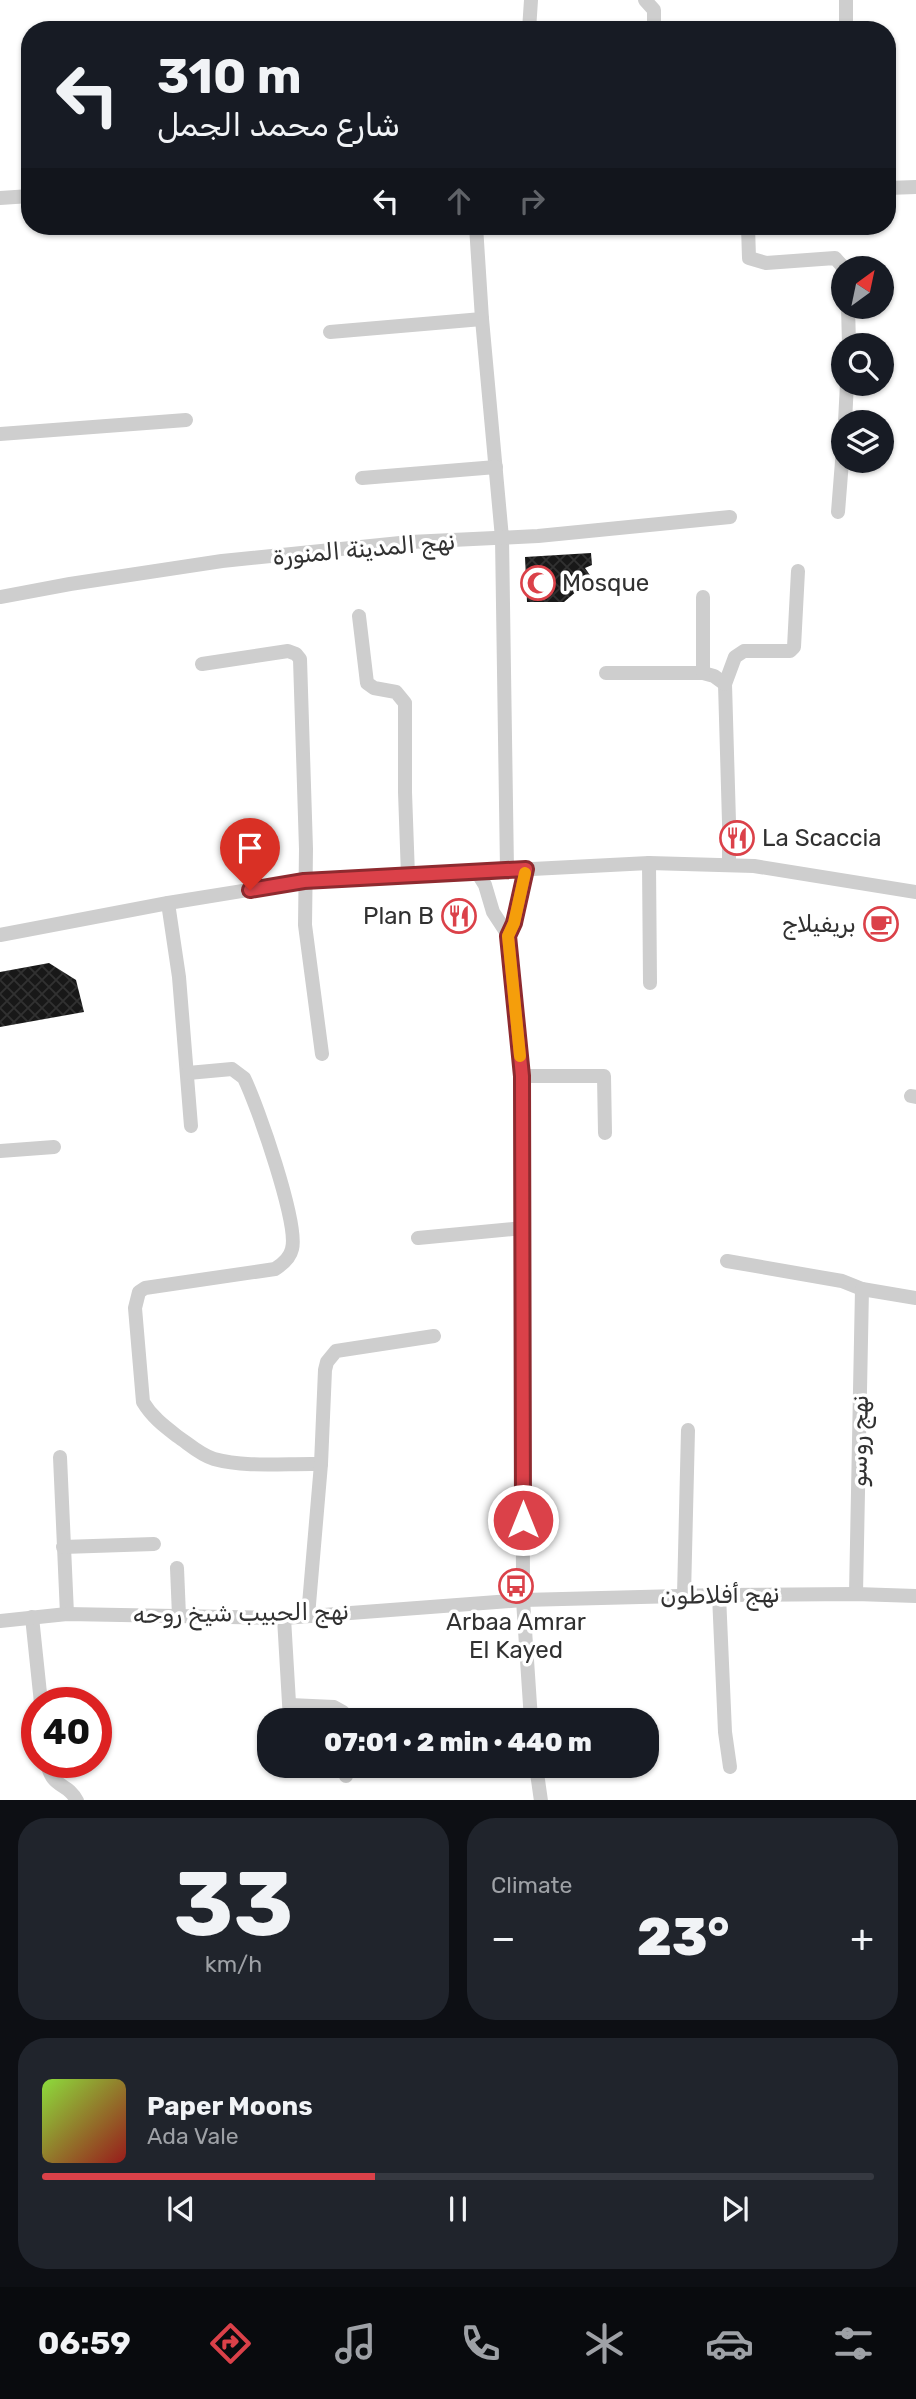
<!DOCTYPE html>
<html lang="en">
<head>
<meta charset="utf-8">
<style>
	body { margin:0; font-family:Rubik,"Noto Naskh Arabic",sans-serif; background:#20242c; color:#f1f3f6; height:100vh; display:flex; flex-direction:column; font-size:26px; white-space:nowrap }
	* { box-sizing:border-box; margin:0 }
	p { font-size:23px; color:#9ea1a6 }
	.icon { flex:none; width:38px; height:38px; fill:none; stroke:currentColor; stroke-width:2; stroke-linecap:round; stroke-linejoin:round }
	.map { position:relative; height:1800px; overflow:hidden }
	.side { display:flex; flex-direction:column; gap:18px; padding:18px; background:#0d0f14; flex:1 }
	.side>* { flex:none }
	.banner { position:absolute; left:21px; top:21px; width:875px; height:214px; border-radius:28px; box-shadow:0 2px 5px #0004; background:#171b24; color:#f1f3f6; overflow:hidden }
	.needle { width:46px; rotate:33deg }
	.tools { position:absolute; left:831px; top:256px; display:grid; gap:14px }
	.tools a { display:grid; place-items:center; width:63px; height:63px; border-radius:50%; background:#171b24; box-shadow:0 2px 5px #0004; font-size:35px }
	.speed { position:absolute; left:21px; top:1687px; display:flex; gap:14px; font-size:35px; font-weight:700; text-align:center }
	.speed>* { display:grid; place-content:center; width:91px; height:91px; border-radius:50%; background:#171b24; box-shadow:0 2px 5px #0004; line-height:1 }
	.speed .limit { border:10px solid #d22; background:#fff; color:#111 }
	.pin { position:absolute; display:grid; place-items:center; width:60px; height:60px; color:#fff; margin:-72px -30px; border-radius:50% 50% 50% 0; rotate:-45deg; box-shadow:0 0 7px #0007 }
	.pin .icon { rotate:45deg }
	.me { position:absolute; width:77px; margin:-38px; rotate:0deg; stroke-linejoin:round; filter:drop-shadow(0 0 5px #0008) }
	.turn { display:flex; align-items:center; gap:24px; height:147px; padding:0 21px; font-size:32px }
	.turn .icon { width:91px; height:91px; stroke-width:2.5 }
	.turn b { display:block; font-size:49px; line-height:60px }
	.lanes { display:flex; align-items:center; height:66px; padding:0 21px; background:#0003; justify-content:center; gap:35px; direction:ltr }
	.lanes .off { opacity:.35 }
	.big { font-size:52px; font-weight:800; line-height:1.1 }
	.side .tile { flex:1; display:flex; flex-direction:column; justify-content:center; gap:10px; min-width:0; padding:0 24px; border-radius:28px; background:#20242c }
	.side .dial { align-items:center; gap:0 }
	.dial b { font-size:91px; line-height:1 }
	.song { display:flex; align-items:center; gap:21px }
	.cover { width:84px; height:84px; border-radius:10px; background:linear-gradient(135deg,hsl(90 70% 55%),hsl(0 70% 35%)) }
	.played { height:7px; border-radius:4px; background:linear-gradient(90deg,#db4149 40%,#363941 40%) }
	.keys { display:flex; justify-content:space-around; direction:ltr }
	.heat { display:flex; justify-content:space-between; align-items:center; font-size:38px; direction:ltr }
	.side .tiles { flex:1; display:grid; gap:18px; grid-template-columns:1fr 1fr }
	.tile:last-child { grid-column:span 2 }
	.trip { position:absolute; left:257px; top:1708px; width:402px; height:70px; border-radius:28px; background:#171b24; box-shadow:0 2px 5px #0004; font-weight:800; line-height:70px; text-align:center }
	.dock { display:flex; height:112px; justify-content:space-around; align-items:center; background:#090b0e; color:#9ea1a6 }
	.dock .icon { width:49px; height:49px }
	.dock .active { color:#db4149 }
	.dock b { font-size:32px; color:#f1f3f6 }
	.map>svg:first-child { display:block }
	.building { fill:url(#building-cross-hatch) }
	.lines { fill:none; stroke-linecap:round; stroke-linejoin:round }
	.minor { stroke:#cecece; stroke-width:14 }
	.route-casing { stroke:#8e2a2f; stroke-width:18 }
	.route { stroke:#db4149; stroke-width:12 }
	.slow { stroke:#f59e0b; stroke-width:12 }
	.labels { text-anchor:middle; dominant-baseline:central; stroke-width:7; stroke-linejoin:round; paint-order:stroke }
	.street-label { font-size:24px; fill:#313131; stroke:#fff }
	.poi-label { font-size:24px; fill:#313131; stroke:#fff; text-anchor:start }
</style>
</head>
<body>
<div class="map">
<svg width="916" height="1801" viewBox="0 0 916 1801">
	<defs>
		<pattern id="building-cross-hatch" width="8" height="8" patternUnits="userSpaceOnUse" patternTransform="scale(1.75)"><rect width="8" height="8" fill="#181818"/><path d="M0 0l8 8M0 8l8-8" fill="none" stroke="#313131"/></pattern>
	</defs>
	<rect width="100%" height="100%" fill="#fff"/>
	<!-- building -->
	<g class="building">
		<polygon points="591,553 592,565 585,568 592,578 564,602 527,602 525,557"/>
		<polygon points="49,963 76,980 84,1012 0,1027 0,972"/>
	</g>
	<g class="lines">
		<!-- minor -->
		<g class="minor">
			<polyline points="645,0 654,10 654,30"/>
			<polyline points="846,0 846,30"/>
			<polyline points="529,30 531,0"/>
			<polyline points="887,188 916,187"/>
			<polyline points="0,198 30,196"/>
			<polyline points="476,226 482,319 502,538 507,870"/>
			<polyline points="748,226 749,258 766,263 835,258 844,268"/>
			<polyline points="848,306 849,345"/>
			<polyline points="330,332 482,319"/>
			<polyline points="845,422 847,383"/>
			<polyline points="0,434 186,420"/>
			<polyline points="362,478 496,467"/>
			<polyline points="838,512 844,436"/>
			<polyline points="0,597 70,584 222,561 410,542 538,536 730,517"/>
			<polyline points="359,616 367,683 374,688 396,692 405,703 405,792 408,876"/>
			<polyline points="202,664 288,651 296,654 300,659 306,849 305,925 322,1054"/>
			<polyline points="606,673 703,673 714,676 725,684 729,822 729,863"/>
			<polyline points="703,673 703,597"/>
			<polyline points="725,684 735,657 744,651 790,651 794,647 798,571"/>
			<polyline points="649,863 650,983"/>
			<polyline points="477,872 485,885 493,912 508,935 522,1076 523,1600 531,1720"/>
			<polyline points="168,903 179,977 191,1126"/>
			<polyline points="0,935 168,903 304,881 649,863 754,866 916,892"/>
			<polyline points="508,935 514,923 526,869"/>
			<path d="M188 1073 232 1069 244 1078C257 1104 299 1224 292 1249 290 1258 283 1264 275 1269L145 1288 139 1292 135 1308 143 1402C152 1417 164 1426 177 1436 189 1444 200 1455 214 1459 247 1468 287 1463 321 1464"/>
			<polyline points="522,1076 604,1076 605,1133"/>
			<polyline points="911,1096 916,1097"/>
			<polyline points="0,1151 54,1147"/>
			<polyline points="418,1238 523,1228"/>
			<polyline points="727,1261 842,1281 862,1289 916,1298"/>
			<polyline points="60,1457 67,1614"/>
			<polyline points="63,1547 154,1544"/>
			<polyline points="177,1568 179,1616"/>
			<polyline points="856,1594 862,1289"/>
			<polyline points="684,1595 688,1430"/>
			<polyline points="719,1595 725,1732 730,1767"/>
			<polyline points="308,1616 321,1464 325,1370 327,1362 336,1351 434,1336"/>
			<polyline points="32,1617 41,1703"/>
			<polyline points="284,1618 290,1720"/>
			<polyline points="0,1621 67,1614 284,1618 523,1600 719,1595 856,1594 916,1596"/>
			<polyline points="290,1705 334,1707 343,1712 344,1720"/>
			<polyline points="648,1733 649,1744"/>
			<path d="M47 1762C52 1790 67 1781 77 1801"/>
			<polyline points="346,1766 346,1776"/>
			<polyline points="536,1766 541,1801"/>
		</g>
	</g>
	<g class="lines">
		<!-- route casing -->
		<g class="route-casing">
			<polyline id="route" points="250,890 304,881 526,869 514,923 508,936 522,1076 523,1520"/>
		</g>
		<!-- route -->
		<use href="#route" class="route"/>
		<!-- slow -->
		<polyline class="slow" points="520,1056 508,936 514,923 525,873"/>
	</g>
	<!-- icons -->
	<defs>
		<g id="mosque-ring" transform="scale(1.75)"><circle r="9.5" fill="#fff" stroke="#db4149" stroke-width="1.5"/><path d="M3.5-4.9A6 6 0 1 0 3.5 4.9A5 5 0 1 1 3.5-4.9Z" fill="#db4149"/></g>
		<g id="restaurant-ring" transform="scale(1.75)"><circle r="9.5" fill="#fff" stroke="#db4149" stroke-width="1.5"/><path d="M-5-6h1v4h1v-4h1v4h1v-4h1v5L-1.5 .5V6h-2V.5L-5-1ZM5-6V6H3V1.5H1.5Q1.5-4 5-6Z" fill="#db4149"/></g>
		<g id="cafe-ring" transform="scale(1.75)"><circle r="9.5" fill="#fff" stroke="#db4149" stroke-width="1.5"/><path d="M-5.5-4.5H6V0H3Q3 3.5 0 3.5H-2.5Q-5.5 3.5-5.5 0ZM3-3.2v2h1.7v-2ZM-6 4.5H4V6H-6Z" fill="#db4149"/></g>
		<g id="bus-ring" transform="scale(1.75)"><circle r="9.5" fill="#fff" stroke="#db4149" stroke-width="1.5"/><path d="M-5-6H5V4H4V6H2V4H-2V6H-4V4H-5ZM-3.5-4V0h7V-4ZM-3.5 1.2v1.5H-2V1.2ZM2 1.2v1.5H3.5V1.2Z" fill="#db4149"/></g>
	</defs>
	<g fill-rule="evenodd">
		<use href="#mosque-ring" x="538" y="583"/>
		<use href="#restaurant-ring" x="737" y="838"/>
		<use href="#restaurant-ring" x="459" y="916"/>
		<use href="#cafe-ring" x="881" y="924"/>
		<use href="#bus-ring" x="516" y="1586"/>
	</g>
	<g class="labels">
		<!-- street labels -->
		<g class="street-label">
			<text transform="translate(364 549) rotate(-5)">نهج المدينة المنورة</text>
			<text transform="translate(859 1441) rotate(-89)">نهج روسو</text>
			<text transform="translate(720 1595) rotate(-1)">نهج أفلاطون</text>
			<text transform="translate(241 1613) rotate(-1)">نهج الحبيب شيخ روحه</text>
		</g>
		<!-- poi labels -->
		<g class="poi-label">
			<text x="562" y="583">Mosque</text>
			<text x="762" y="838">La Scaccia</text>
			<text x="434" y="916" text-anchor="end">Plan B</text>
			<text x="856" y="924" text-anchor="end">بريفيلاج</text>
			<text x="516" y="1622" text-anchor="middle">Arbaa Amrar<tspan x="516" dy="28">El Kayed</tspan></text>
		</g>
	</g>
</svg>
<div class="tools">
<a><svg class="needle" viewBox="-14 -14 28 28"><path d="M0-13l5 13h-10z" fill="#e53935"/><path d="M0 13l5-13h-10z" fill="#9ea1a6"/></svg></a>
<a><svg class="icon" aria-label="search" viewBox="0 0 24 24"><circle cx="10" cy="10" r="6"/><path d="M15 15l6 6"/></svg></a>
<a><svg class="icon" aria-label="layers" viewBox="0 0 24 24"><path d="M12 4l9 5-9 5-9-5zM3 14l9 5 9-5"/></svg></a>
</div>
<div class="speed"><div class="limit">40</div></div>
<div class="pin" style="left:250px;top:890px;background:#d93025"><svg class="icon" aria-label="arrive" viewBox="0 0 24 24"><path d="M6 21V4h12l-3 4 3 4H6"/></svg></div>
<svg class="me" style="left:523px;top:1520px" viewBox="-20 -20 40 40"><circle r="17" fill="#db4149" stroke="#fff" stroke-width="3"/><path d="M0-11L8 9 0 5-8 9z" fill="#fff"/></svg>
<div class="trip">07:01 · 2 min · 440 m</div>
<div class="banner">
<div class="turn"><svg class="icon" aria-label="left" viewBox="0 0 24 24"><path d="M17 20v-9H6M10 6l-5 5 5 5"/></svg><div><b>310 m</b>شارع محمد الجمل</div></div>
<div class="lanes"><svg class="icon" aria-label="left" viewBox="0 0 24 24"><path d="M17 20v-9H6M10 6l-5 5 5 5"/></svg><svg class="icon off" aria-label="ahead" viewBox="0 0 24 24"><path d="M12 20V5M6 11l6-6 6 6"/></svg><svg class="icon off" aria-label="right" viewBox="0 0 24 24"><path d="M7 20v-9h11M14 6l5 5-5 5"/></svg></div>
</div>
</div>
<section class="side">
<div class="tiles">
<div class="tile dial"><b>33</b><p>km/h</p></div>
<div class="tile"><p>Climate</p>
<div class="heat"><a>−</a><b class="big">23°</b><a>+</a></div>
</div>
<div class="tile">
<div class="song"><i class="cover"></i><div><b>Paper Moons</b><p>Ada Vale</p></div></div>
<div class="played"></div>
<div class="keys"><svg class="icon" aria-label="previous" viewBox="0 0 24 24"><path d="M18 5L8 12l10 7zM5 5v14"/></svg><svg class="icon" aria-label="pause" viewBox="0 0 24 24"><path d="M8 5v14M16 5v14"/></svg><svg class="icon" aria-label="next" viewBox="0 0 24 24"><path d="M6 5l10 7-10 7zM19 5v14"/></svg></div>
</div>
</div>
</section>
<nav class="dock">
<b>06:59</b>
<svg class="icon active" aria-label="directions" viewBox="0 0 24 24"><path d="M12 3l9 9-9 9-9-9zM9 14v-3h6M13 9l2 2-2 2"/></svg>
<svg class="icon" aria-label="music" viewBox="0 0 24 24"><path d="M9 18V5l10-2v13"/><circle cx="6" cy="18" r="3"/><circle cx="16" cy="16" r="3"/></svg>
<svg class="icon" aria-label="phone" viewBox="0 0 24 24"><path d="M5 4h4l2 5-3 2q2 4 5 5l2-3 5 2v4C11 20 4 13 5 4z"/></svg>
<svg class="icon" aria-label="climate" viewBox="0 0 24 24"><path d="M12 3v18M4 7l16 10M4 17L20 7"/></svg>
<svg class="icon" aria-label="car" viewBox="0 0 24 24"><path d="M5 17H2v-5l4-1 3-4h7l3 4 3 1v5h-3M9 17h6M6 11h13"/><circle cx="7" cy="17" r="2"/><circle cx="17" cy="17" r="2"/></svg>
<svg class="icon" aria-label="filters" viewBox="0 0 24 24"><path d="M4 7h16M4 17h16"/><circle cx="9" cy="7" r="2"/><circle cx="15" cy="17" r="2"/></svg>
</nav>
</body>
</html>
